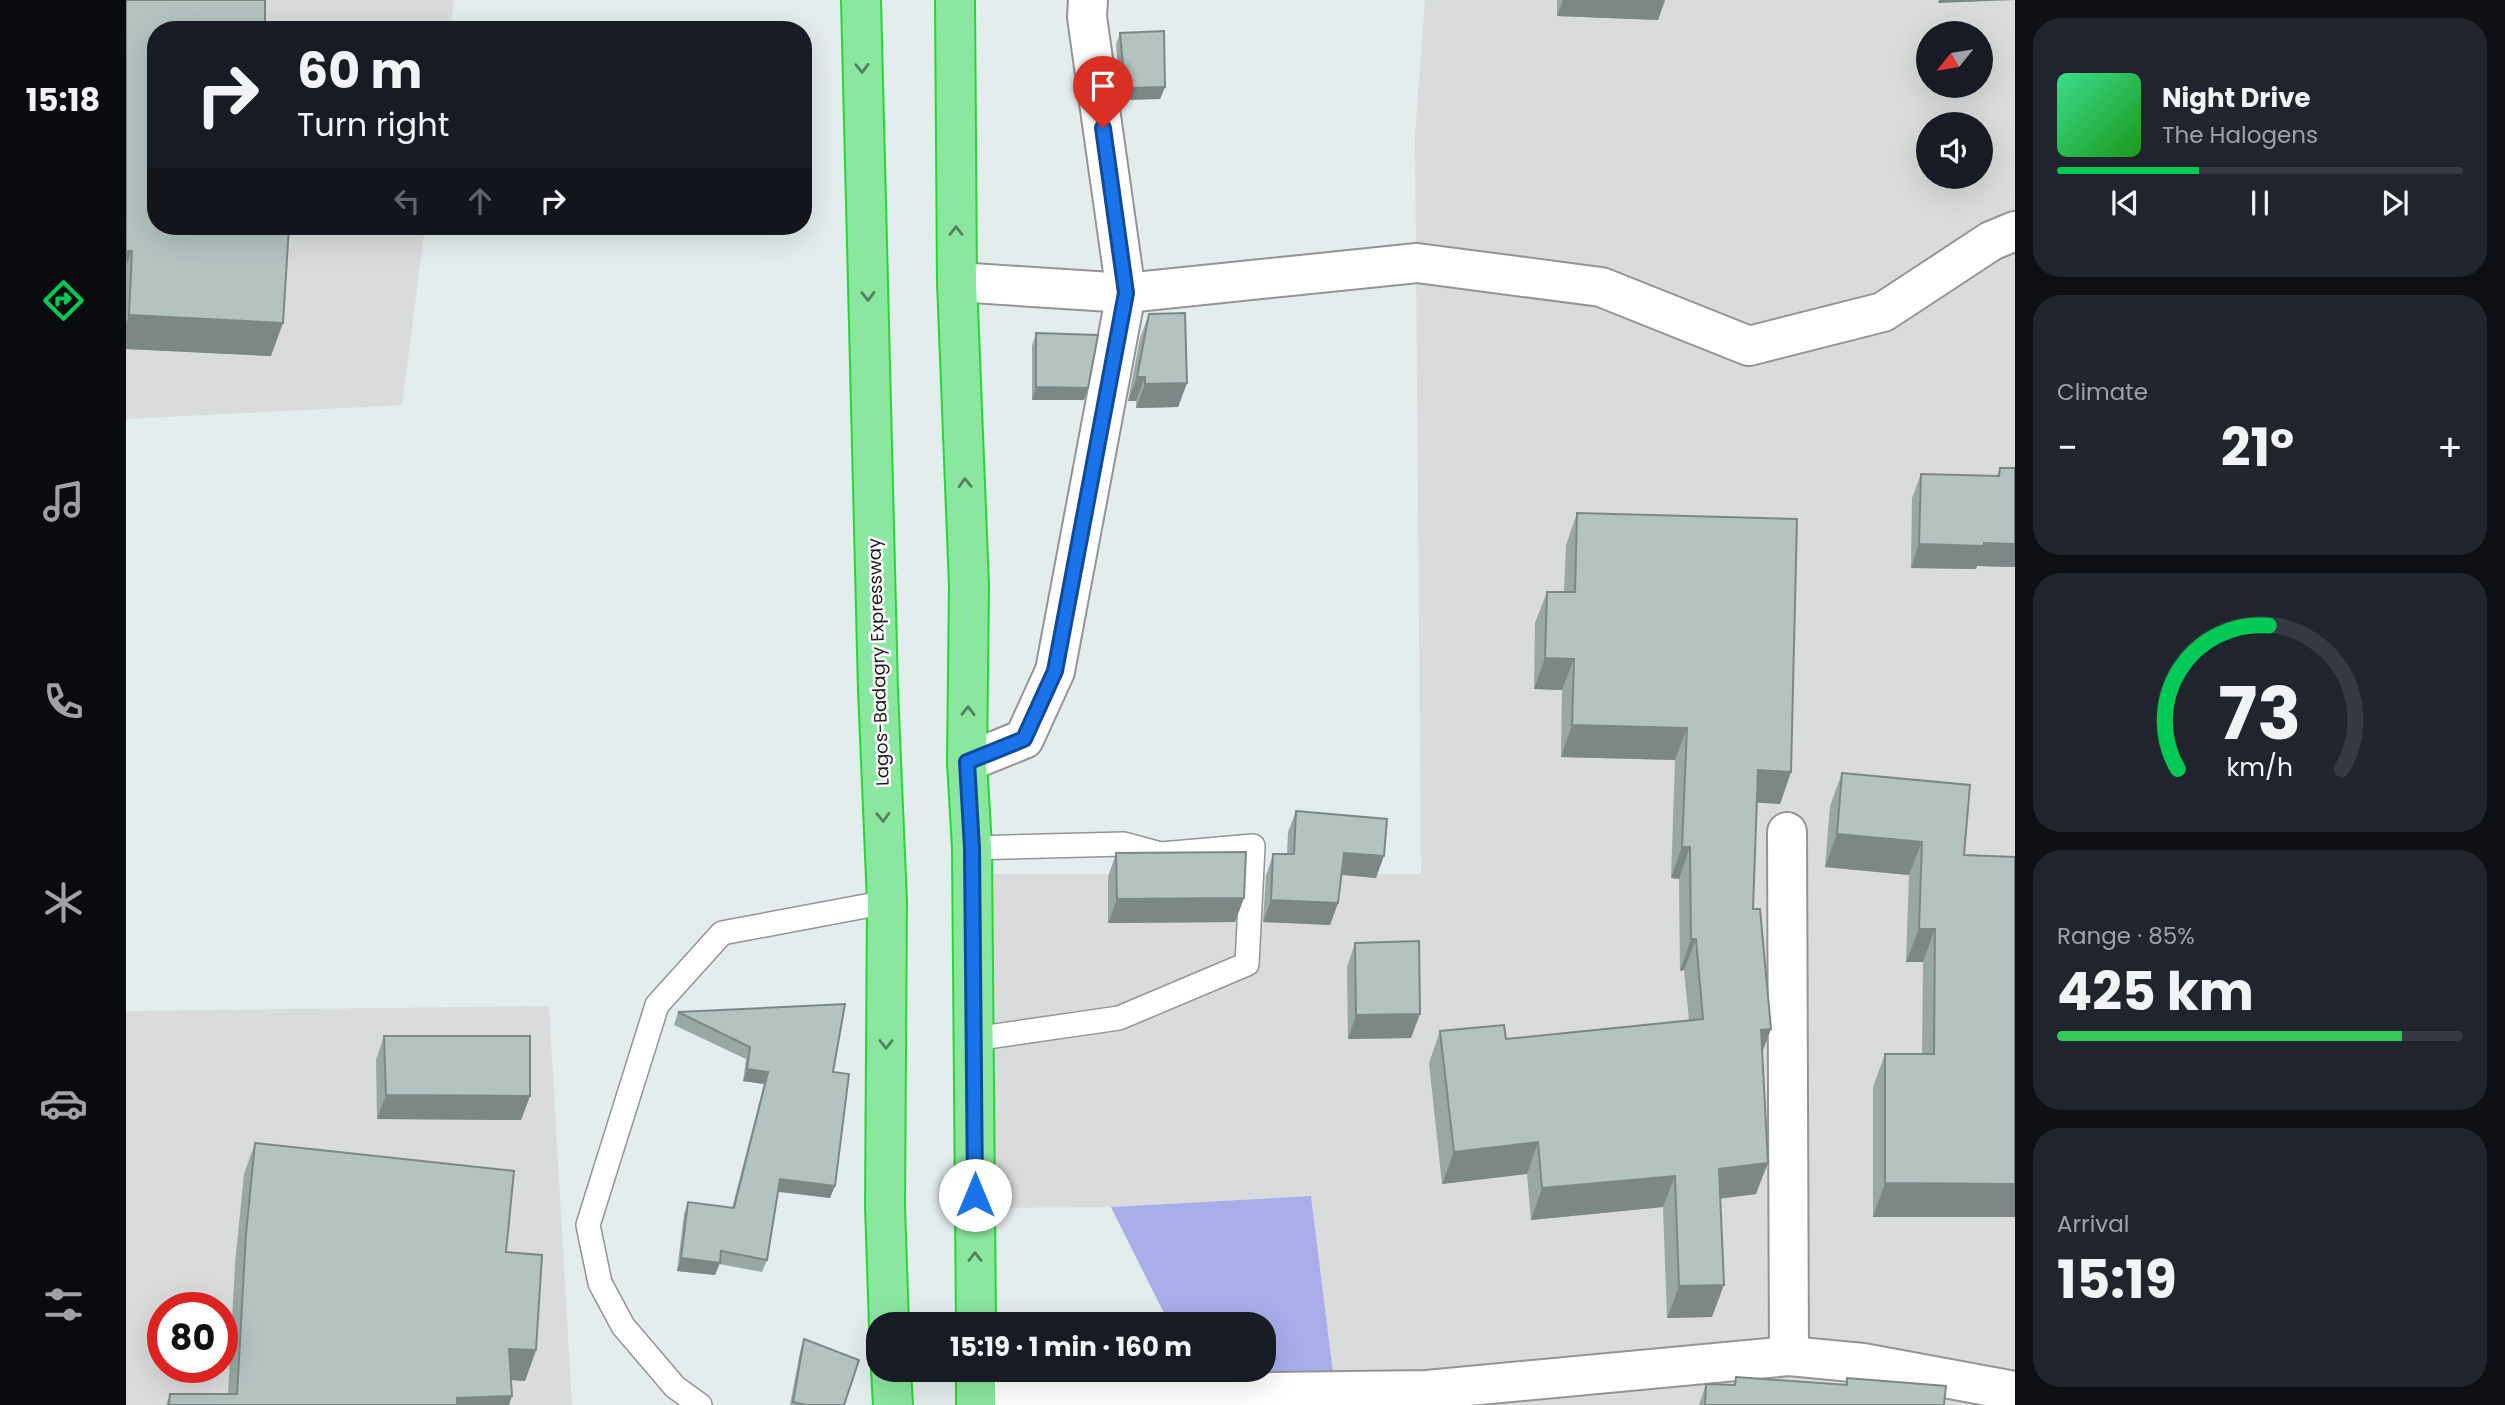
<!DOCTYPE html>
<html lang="en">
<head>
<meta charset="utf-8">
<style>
	body { margin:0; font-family:Poppins,sans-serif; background:#20242c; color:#f1f3f6; height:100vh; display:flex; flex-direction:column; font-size:26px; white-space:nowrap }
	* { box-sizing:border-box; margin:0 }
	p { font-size:23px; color:#9ea1a6 }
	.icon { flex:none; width:38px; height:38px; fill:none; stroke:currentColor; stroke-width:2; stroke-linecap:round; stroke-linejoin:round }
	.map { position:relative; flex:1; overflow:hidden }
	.details { display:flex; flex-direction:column; gap:18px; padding:18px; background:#0d0f14; width:490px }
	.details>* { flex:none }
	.top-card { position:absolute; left:21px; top:21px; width:665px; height:214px; border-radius:28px; box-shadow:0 7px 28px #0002; background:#171b24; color:#f1f3f6; overflow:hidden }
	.needle { width:46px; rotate:240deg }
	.controls { position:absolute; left:1790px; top:21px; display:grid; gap:14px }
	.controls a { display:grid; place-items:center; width:77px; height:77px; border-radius:50%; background:#171b24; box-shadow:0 7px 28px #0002; font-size:35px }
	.speed { position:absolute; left:21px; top:1292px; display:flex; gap:14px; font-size:35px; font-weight:700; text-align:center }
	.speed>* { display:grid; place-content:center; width:91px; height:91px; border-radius:50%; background:#171b24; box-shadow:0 7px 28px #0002; line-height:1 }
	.speed .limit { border:10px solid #d22; background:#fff; color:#111 }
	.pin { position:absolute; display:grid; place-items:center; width:60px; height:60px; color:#fff; margin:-72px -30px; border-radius:50% 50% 50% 0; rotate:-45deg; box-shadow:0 0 7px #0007 }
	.pin .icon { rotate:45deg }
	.me { position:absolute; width:77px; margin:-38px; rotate:0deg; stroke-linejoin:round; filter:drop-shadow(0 0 5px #0008) }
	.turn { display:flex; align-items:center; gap:24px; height:147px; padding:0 35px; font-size:32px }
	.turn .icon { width:91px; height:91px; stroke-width:2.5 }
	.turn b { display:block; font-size:49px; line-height:60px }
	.lanes { display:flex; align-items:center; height:66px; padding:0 35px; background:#0003; justify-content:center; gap:35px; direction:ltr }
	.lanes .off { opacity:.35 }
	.big { font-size:52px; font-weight:700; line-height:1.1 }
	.details .widget { flex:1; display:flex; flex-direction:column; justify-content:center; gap:10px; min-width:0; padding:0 24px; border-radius:28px; background:#20242c }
	.details .dial { align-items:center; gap:0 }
	.dial svg { height:182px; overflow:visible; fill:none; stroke:#363941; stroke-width:7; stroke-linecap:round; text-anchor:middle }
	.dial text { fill:#f1f3f6; stroke:none }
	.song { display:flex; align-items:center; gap:21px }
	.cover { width:84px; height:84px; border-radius:10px; background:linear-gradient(135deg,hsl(150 70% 55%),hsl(120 70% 35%)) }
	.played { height:7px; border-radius:4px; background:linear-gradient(90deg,#01c955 35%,#363941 35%) }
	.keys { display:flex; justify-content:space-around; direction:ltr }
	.heat { display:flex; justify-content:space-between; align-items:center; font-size:38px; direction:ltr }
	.charge { height:10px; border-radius:5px; background:linear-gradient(90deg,#34c759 85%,#363941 0) }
	.trip { position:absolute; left:740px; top:1312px; width:410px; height:70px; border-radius:28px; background:#171b24; box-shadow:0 7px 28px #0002; font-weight:700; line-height:70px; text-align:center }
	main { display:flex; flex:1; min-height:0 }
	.tabs { display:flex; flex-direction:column; width:126px; justify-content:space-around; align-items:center; background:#090b0e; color:#9ea1a6 }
	.tabs .icon { width:49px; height:49px }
	.tabs .on { color:#01c955 }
	.tabs b { font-size:32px; color:#f1f3f6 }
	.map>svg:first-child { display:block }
	.residential { fill:#dadbdb; fill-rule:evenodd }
	.grass { fill:#a9ade9 }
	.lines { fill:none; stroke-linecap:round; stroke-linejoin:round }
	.lane-casing { stroke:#949494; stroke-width:26 }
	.street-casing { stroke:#949494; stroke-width:42 }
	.highway-casing { stroke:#25d832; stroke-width:42 }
	.lane { stroke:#fff; stroke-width:23 }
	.street { stroke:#fff; stroke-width:38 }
	.highway { stroke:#8be6a0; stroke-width:38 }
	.wall { fill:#99a8a5 }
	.shaded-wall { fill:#7d8886 }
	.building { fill:#b2c3c0; stroke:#7d8886; stroke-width:2 }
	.oneway { stroke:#54825e }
	.route-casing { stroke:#114b97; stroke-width:18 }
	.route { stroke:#1a73e8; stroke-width:12 }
	.labels { text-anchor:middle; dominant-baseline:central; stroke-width:5; stroke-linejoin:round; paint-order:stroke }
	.street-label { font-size:18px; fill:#1d1d1d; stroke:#fff }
</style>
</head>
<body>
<main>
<nav class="tabs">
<b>15:18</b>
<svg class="icon on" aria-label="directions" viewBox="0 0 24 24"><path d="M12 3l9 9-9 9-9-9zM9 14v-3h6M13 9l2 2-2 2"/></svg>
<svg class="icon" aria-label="music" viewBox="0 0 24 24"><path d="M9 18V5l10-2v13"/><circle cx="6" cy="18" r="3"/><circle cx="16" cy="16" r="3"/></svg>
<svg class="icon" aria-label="phone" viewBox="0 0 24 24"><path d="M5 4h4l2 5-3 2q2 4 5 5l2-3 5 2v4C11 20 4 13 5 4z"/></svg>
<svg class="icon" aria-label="climate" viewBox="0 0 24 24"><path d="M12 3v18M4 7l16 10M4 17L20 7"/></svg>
<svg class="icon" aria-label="car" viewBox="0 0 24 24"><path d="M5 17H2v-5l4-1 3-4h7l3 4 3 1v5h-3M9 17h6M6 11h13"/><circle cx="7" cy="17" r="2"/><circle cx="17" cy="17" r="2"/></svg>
<svg class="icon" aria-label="filters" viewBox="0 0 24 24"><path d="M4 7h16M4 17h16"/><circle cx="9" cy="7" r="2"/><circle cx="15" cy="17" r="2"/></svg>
</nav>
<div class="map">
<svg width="1889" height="1405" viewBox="0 0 1889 1405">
	<rect width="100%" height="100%" fill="#e3edee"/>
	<!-- residential -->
	<g class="residential">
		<polygon points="0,0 328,0 324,30 30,30 30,226 299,226 276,405 0,419"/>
		<path d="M1299 0H1889V1405H1211L1185 1196 985 1207 874 1208 845 874H1295L1289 136ZM1802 33H1855V86H1802ZM1802 124H1855V177H1802Z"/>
		<path d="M423 1006 446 1405H0V1011ZM37 1307H96V1367H37Z"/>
	</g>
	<!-- grass -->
	<polygon class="grass" points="1185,1196 1211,1405 1082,1399 1067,1370 1138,1370 1138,1325 1044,1325 985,1207"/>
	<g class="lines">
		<!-- lane casing -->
		<g class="lane-casing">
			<g id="lane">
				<polyline points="846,848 998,844 1035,854 1127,846 1121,964 993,1018 848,1039"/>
				<polyline points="574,1405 549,1387 497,1326 474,1283 462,1225 531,1005 596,933 761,902"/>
			</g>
		</g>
		<!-- street casing -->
		<g class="street-casing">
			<g id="street">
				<polyline points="831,282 1000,293 1291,263 1475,287 1623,346 1757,312 1865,241 1889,231"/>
				<polyline points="841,762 898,739 929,671 1000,293 961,17 962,0"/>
				<polyline points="1661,832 1663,1356"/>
				<polyline points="850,1402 984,1394 1301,1390 1663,1356 1737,1363 1889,1391"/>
			</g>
		</g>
		<!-- highway casing -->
		<g class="highway-casing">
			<g id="highway">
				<polyline points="735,0 752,690 761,902 759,1206 763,1325"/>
				<polyline points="829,0 831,282 843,586 841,762 846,848 850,1325"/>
				<polyline points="765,1370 767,1405"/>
				<polyline points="850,1370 850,1405"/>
			</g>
		</g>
		<!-- lane -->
		<use href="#lane" class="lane"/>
		<!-- street -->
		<use href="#street" class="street"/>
		<!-- highway -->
		<use href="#highway" class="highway"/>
	</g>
	<!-- wall -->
	<g class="wall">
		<polygon points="0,0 145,356 0,349"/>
		<polygon points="1431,0 1539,0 1532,20 1431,16"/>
		<polygon points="994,33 1039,87 1034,99 995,100 990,45"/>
		<polygon points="1023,314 1061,383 1052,407 1010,408 1010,401 1002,401 1014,338"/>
		<polygon points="910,333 958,400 906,400 906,346"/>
		<polygon points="1874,468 1889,468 1889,567 1851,566 1850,569 1785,568 1786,498 1795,474 1871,476"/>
		<polygon points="1451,513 1665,772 1654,804 1631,802 1627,909 1645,1029 1636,1052 1630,1194 1594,1199 1586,1317 1541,1318 1537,1207 1405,1220 1401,1174 1316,1184 1303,1063 1314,1031 1380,1039 1563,1021 1558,970 1554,971 1553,879 1545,878 1549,760 1435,757 1436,690 1408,689 1409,623 1421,592 1438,592 1440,545"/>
		<polygon points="1716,773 1838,855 1889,857 1889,1217 1747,1217 1747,1087 1759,1054 1796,1054 1797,962 1780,962 1783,875 1699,867 1704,806"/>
		<polygon points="1170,811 1250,878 1215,875 1212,903 1204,925 1137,922 1140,876 1147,854 1161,854 1162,832"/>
		<polygon points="990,853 1118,898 1109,922 982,923 982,877"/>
		<polygon points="1229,943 1285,1038 1222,1039 1221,967"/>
		<polygon points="552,1012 707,1072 704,1198 652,1192 641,1260 636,1272 593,1264 589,1275 551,1271 558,1214 562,1202 606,1208 638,1084 617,1081 620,1059 548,1025"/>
		<polygon points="258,1036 404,1096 395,1120 251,1119 250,1060"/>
		<polygon points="129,1143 380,1252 410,1350 399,1381 385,1380 383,1405 40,1405 44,1394 102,1394 109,1264 118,1174"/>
		<polygon points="678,1339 718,1405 664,1405 674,1352"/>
		<polygon points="1610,1377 1719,1385 1721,1378 1818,1405 1573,1405 1580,1384 1607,1385"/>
	</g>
	<!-- shaded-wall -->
	<g class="shaded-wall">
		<polygon points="1437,0 1539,0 1532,20 1431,16"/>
		<polygon points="1813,0 1889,0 1812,3"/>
		<polygon points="1039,87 1034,99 995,100 999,88"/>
		<polygon points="0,251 6,251 0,266"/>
		<polygon points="3,315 157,323 145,356 0,349 0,323"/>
		<polygon points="1011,377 1019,377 1010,401 1002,401"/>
		<polygon points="1061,383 1052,407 1010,408 1019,384"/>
		<polygon points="910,387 962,388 958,400 906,400"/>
		<polygon points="1858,543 1889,544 1889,567 1851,566 1850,569 1785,568 1793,544"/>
		<polygon points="1419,658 1448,659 1436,690 1408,689"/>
		<polygon points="1446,725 1561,728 1549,760 1435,757"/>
		<polygon points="1632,770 1665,772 1654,804 1621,802"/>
		<polygon points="1711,834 1796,842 1783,875 1699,867"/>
		<polygon points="1556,847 1564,847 1553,879 1545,878"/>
		<polygon points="1218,853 1258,856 1250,878 1210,874"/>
		<polygon points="1118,898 1109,922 982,923 991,899"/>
		<polygon points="1145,900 1212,903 1204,925 1137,922"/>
		<polygon points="1793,929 1809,929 1797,962 1780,962"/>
		<polygon points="1565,939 1570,939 1558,970 1554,971"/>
		<polygon points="1294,1014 1285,1038 1222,1039 1230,1015"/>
		<polygon points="1645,1029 1633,1061 1635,1030"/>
		<polygon points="621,1069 642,1072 638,1084 617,1081"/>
		<polygon points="260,1095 404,1096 395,1120 251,1119"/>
		<polygon points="1412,1142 1401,1174 1316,1184 1328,1152"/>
		<polygon points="1642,1163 1630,1194 1581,1200 1593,1169"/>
		<polygon points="1549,1176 1537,1207 1405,1220 1416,1188"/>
		<polygon points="654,1179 709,1186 704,1198 650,1191"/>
		<polygon points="1759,1183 1889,1184 1889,1217 1747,1217"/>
		<polygon points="555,1258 594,1263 589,1275 551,1271"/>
		<polygon points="1598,1285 1586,1317 1541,1318 1553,1286"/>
		<polygon points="383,1349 410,1350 399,1381 372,1379"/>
		<polygon points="386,1396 383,1405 329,1405 331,1398"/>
	</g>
	<!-- building -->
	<g class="building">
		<polygon points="0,0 139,0 139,30 30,30 30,226 163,226 157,323 3,315 6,251 0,251"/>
		<polygon points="1038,31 1039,87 999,88 994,33"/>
		<polygon points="1059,313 1061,383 1019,384 1019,377 1011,377 1023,314"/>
		<polygon points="910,333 972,335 962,388 910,387"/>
		<polygon points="1874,468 1889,468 1889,544 1858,543 1858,546 1793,544 1795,474 1873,476"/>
		<polygon points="1451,513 1671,519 1665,772 1632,770 1627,909 1634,909 1645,1029 1635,1030 1642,1163 1593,1169 1598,1285 1553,1286 1549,1176 1416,1188 1412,1142 1328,1152 1314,1031 1378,1025 1380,1039 1577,1019 1570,939 1565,939 1564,847 1556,847 1561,728 1446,725 1448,659 1419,658 1421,592 1449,592"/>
		<polygon points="1716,773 1844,785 1838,855 1889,857 1889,1184 1759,1183 1759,1054 1808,1054 1809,929 1793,929 1796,842 1711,834"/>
		<polygon points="1170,811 1261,819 1258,856 1218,853 1212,903 1145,900 1147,854 1168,854"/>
		<polygon points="1120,852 1118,898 991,899 990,853"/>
		<polygon points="1293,941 1294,1014 1230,1015 1229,943"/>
		<polygon points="719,1004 707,1072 723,1074 709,1186 654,1179 641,1260 595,1251 594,1263 555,1258 562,1202 608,1208 642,1072 621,1069 624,1047 552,1012"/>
		<polygon points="258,1036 404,1036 404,1096 260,1095"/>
		<polygon points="129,1143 388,1171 380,1252 416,1255 410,1350 383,1349 386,1396 331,1398 331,1405 43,1405 44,1394 111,1394 120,1234"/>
		<polygon points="678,1339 733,1360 718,1405 680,1405 667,1402"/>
		<polygon points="1610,1377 1721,1385 1721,1378 1820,1386 1818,1405 1579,1405 1580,1384 1609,1385"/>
	</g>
	<!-- one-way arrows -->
	<defs><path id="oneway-chevron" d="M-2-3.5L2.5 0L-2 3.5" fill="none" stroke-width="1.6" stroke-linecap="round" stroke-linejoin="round" transform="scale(1.75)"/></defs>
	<g class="oneway">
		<use href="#oneway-chevron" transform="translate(736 68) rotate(89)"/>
		<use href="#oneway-chevron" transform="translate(830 231) rotate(-90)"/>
		<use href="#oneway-chevron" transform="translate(742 296) rotate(89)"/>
		<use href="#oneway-chevron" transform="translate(839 483) rotate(-92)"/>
		<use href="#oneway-chevron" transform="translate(842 711) rotate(-89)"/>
		<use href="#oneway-chevron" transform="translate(757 817) rotate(88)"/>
		<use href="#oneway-chevron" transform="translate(760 1044) rotate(90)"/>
		<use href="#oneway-chevron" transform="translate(849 1257) rotate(-90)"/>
	</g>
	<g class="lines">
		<!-- route casing -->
		<g class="route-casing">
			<polyline id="route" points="849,1195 846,848 841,762 898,739 929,671 1000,293 977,128"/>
		</g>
		<!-- route -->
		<use href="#route" class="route"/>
	</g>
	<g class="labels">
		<!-- street labels -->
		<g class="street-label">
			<text transform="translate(752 662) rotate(-92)">Lagos-Badagry Expressway</text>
		</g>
	</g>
</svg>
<div class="controls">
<a><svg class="needle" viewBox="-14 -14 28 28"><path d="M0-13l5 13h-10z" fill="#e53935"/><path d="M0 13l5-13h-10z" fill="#9ea1a6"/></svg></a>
<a><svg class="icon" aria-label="sound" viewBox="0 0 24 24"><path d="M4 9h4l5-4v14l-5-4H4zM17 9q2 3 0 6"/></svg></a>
</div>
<div class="speed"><div class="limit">80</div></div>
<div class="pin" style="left:977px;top:128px;background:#d93025"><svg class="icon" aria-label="arrive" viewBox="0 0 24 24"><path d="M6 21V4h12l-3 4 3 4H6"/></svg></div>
<svg class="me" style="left:849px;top:1195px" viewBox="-20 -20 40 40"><circle r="19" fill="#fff"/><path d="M0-13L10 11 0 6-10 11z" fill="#1a73e8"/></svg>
<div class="trip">15:19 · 1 min · 160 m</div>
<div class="top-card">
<div class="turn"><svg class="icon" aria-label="right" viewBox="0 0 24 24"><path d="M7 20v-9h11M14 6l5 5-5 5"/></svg><div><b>60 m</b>Turn right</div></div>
<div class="lanes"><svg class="icon off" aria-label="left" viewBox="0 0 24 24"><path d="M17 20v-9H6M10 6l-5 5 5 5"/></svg><svg class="icon off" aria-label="ahead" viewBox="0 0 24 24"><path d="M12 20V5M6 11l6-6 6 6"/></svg><svg class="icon" aria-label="right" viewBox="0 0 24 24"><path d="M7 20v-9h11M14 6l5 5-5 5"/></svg></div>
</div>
</div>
<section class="details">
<div class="widget">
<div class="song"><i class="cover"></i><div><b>Night Drive</b><p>The Halogens</p></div></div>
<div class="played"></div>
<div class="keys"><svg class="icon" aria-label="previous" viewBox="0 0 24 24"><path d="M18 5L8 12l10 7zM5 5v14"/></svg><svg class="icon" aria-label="pause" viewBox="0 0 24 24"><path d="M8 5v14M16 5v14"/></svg><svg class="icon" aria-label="next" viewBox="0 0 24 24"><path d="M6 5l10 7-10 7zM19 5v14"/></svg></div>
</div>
<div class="widget"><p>Climate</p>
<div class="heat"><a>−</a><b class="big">21°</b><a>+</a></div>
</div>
<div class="widget dial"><svg viewBox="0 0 100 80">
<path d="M14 69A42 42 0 1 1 86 69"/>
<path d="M14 69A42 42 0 0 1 54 6" stroke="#01c955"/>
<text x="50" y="56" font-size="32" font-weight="700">73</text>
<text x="50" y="72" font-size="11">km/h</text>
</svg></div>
<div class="widget"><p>Range · 85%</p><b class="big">425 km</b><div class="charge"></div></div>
<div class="widget"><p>Arrival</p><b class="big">15:19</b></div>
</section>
</main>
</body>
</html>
